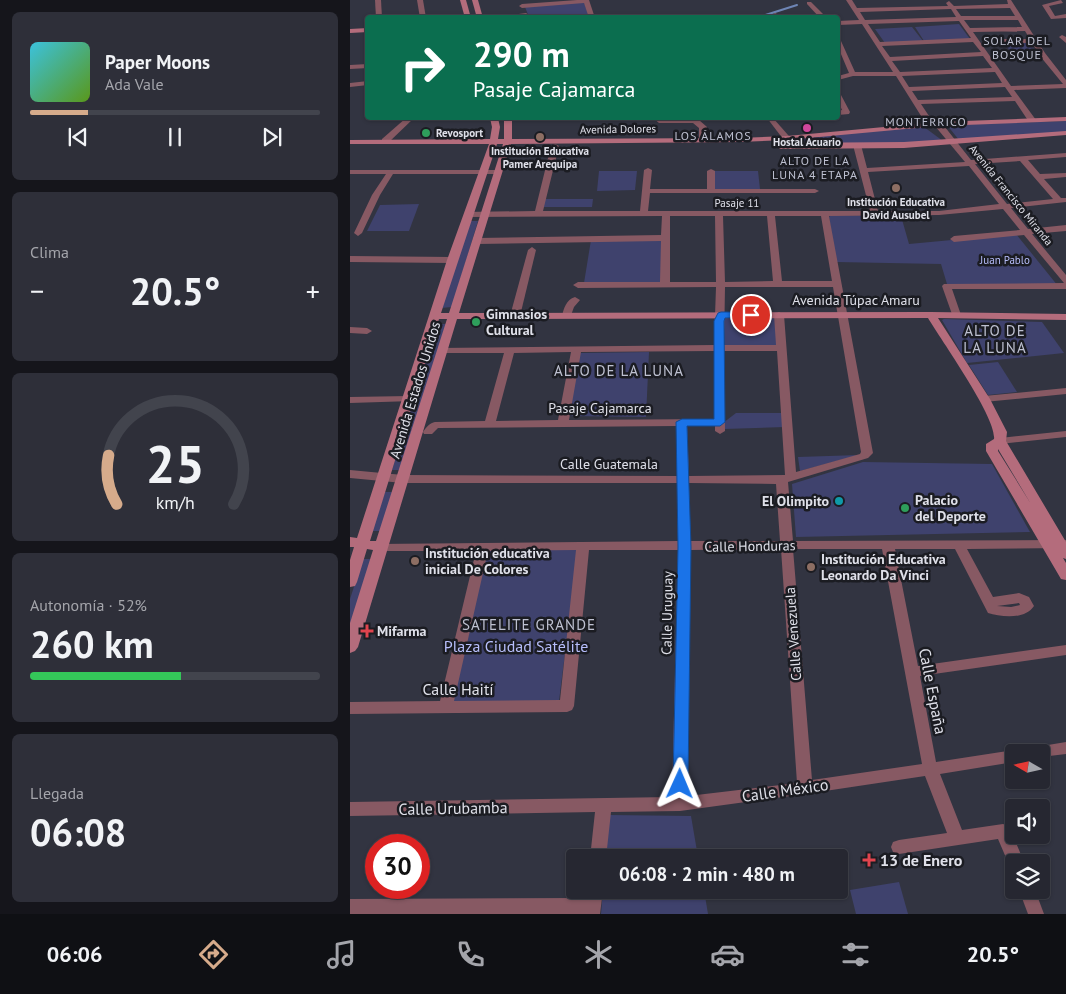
<!DOCTYPE html>
<html lang="es">
<head>
<meta charset="utf-8">
<style>
	body { margin:0; font-family:"PT Sans",sans-serif; background:#2e2f39; color:#f1f3f6; height:100vh; display:flex; flex-direction:column; font-size:19px; white-space:nowrap }
	* { box-sizing:border-box; margin:0 }
	p { font-size:16px; color:#a4a5ab }
	.icon { flex:none; width:28px; height:28px; fill:none; stroke:currentColor; stroke-width:2; stroke-linecap:round; stroke-linejoin:round }
	.map { position:relative; flex:1; overflow:hidden }
	.details { display:flex; flex-direction:column; gap:12px; padding:12px; background:#15151b; width:350px }
	.details>* { flex:none }
	.guide { position:absolute; left:15px; top:15px; width:475px; height:105px; border-radius:5px; box-shadow:0 1px 4px #0004,0 0 0 1px #42444d; background:#0b6e4f; color:#fff; overflow:hidden }
	.needle { width:32px; rotate:279deg }
	.buttons { position:absolute; left:655px; top:744px; display:grid; gap:10px }
	.buttons a { display:grid; place-items:center; width:45px; height:45px; border-radius:5px; background:#262731; box-shadow:0 1px 4px #0004,0 0 0 1px #42444d; font-size:25px }
	.speed { position:absolute; left:15px; top:834px; display:flex; gap:10px; font-size:25px; font-weight:700; text-align:center }
	.speed>* { display:grid; place-content:center; width:65px; height:65px; border-radius:50%; background:#262731; box-shadow:0 1px 4px #0004,0 0 0 1px #42444d; line-height:1 }
	.speed .limit { border:8px solid #d22; background:#fff; color:#111 }
	.pin { position:absolute; display:grid; place-items:center; width:42px; height:42px; color:#fff; margin:-21px; border:2px solid #fff; border-radius:50%; box-shadow:0 1px 5px #0007 }
	.me { position:absolute; width:55px; margin:-28px; rotate:1deg; stroke-linejoin:round; filter:drop-shadow(0 0 4px #0008) }
	.turn { display:flex; align-items:center; gap:18px; height:105px; padding:0 25px; font-size:22px }
	.turn .icon { width:65px; height:65px; stroke-width:2.5 }
	.turn b { display:block; font-size:35px; line-height:42px }
	.big { font-size:38px; font-weight:700; line-height:1.1 }
	.details .widget { flex:1; display:flex; flex-direction:column; justify-content:center; gap:8px; min-width:0; padding:0 18px; border-radius:8px; background:#2e2f39 }
	.details .dial { align-items:center; gap:0 }
	.dial svg { height:130px; overflow:visible; fill:none; stroke:#42444d; stroke-width:7; stroke-linecap:round; text-anchor:middle }
	.dial text { fill:#f1f3f6; stroke:none }
	.song { display:flex; align-items:center; gap:15px }
	.cover { width:60px; height:60px; border-radius:8px; background:linear-gradient(135deg,hsl(190 70% 55%),hsl(90 70% 35%)) }
	.played { height:5px; border-radius:2px; background:linear-gradient(90deg,#d6ab8b 20%,#42444d 20%) }
	.keys { display:flex; justify-content:space-around; direction:ltr }
	.heat { display:flex; justify-content:space-between; align-items:center; font-size:28px; direction:ltr }
	.charge { height:8px; border-radius:4px; background:linear-gradient(90deg,#34c759 52%,#42444d 0) }
	.trip { position:absolute; left:216px; top:849px; width:282px; height:50px; border-radius:5px; background:#262731; box-shadow:0 1px 4px #0004,0 0 0 1px #42444d; font-weight:700; line-height:50px; text-align:center }
	.tab-bar { display:flex; height:80px; justify-content:space-around; align-items:center; background:#0f1014; color:#a4a5ab }
	.tab-bar .icon { width:35px; height:35px }
	.tab-bar .current { color:#d6ab8b }
	.tab-bar b { font-size:22px; color:#f1f3f6 }
	main { display:flex; flex:1; min-height:0 }
	.map>svg:first-child { display:block }
	.green { fill:#3f426d }
	.lines { fill:none; stroke-linecap:round; stroke-linejoin:round }
	.stream { stroke:#6e85b5; stroke-width:2 }
	.street { fill:#875963; fill-rule:evenodd }
	.secondary { fill:#b46c7c; fill-rule:evenodd }
	.route { fill:#1a73e8; stroke:#114b97 }
	.hotel-dot { fill:#d1479c; stroke:#1b1c22; stroke-width:2 }
	.leisure-dot { fill:#2e9e5b; stroke:#1b1c22; stroke-width:2 }
	.education-dot { fill:#8d6e63; stroke:#1b1c22; stroke-width:2 }
	.culture-dot { fill:#0f9aa8; stroke:#1b1c22; stroke-width:2 }
	.health-dot { fill:#e0444e; stroke:#1b1c22; stroke-width:2 }
	.labels { text-anchor:middle; dominant-baseline:central; stroke-width:5; stroke-linejoin:round; paint-order:stroke }
	.far-street-label { font-size:11px; fill:#dfe0e9; stroke:#1b1c22 }
	.far-poi-label { font-size:11px; font-weight:bold; fill:#dfe0e9; stroke:#1b1c22 }
	.far-park-label { font-size:11px; fill:#b7befb; stroke:#1b1c22 }
	.far-neighbourhood-label { font-size:12px; letter-spacing:1px; fill:#bec1d1; stroke:#1b1c22 }
	.street-label { font-size:14px; fill:#dfe0e9; stroke:#1b1c22 }
	.poi-label { font-size:14px; font-weight:bold; fill:#dfe0e9; stroke:#1b1c22; text-anchor:start }
	.neighbourhood-label { font-size:15px; letter-spacing:1px; fill:#bec1d1; stroke:#1b1c22 }
	.near-park-label { font-size:16px; fill:#b7befb; stroke:#1b1c22 }
	.near-street-label { font-size:16px; fill:#dfe0e9; stroke:#1b1c22 }
	.near-poi-label { font-size:16px; font-weight:bold; fill:#dfe0e9; stroke:#1b1c22; text-anchor:start }
</style>
</head>
<body>
<main>
<section class="details">
<div class="widget">
<div class="song"><i class="cover"></i><div><b>Paper Moons</b><p>Ada Vale</p></div></div>
<div class="played"></div>
<div class="keys"><svg class="icon" aria-label="previous" viewBox="0 0 24 24"><path d="M18 5L8 12l10 7zM5 5v14"/></svg><svg class="icon" aria-label="pause" viewBox="0 0 24 24"><path d="M8 5v14M16 5v14"/></svg><svg class="icon" aria-label="next" viewBox="0 0 24 24"><path d="M6 5l10 7-10 7zM19 5v14"/></svg></div>
</div>
<div class="widget"><p>Clima</p>
<div class="heat"><a>−</a><b class="big">20.5°</b><a>+</a></div>
</div>
<div class="widget dial"><svg viewBox="0 0 100 80">
<path d="M14 69A42 42 0 1 1 86 69"/>
<path d="M14 69A42 42 0 0 1 9 39" stroke="#d6ab8b"/>
<text x="50" y="56" font-size="32" font-weight="700">25</text>
<text x="50" y="72" font-size="11">km/h</text>
</svg></div>
<div class="widget"><p>Autonomía · 52%</p><b class="big">260 km</b><div class="charge"></div></div>
<div class="widget"><p>Llegada</p><b class="big">06:08</b></div>
</section>
<div class="map">
<svg width="716" height="914" viewBox="0 0 716 914">
	<rect width="100%" height="100%" fill="#323441"/>
	<!-- green -->
	<g class="green">
		<polygon points="234,2 239,17 179,17 175,7"/>
		<polygon points="609,24 620,39 574,41 565,27"/>
		<polygon points="562,27 573,41 535,43 525,29"/>
		<polygon points="654,43 679,43 686,52 661,52"/>
		<polygon points="716,121 716,132 609,140 597,125"/>
		<polygon points="574,127 593,141 555,144 450,144 445,138"/>
		<polygon points="249,171 287,171 285,190 247,191"/>
		<polygon points="364,171 408,171 410,189 364,190"/>
		<polygon points="195,199 243,199 242,207 193,207"/>
		<polygon points="69,204 59,231 17,231 30,205"/>
		<polygon points="481,215 551,216 559,244 666,234 708,286 597,284 591,264 486,262 479,217"/>
		<polygon points="119,221 128,221 102,307 91,308"/>
		<polygon points="241,240 313,240 311,282 234,283"/>
		<polygon points="426,318 428,346 375,346 374,319"/>
		<polygon points="594,319 692,322 714,353 617,363 592,320"/>
		<polygon points="85,324 96,324 51,470 42,470"/>
		<polygon points="299,352 296,417 218,416 230,353"/>
		<polygon points="648,362 667,392 638,395 619,365"/>
		<polygon points="386,413 433,413 435,427 374,429 373,423"/>
		<polygon points="509,455 450,471 448,457"/>
		<polygon points="513,462 642,464 680,532 446,537 442,484"/>
		<polygon points="35,492 44,492 32,531 22,531"/>
		<polygon points="136,550 228,550 209,701 103,701"/>
		<polygon points="13,559 21,559 0,626 0,599"/>
		<polygon points="259,815 341,816 348,857 255,858"/>
		<polygon points="549,882 558,914 506,914 500,890"/>
		<polygon points="253,890 354,890 358,914 251,914"/>
	</g>
	<g class="lines">
		<!-- stream -->
		<polyline class="stream" points="406,18 447,5"/>
		<!-- street -->
		<g class="street">
			<polygon points="25,0 31,0 32,18 26,18"/>
			<polygon points="67,0 73,0 76,18 70,18"/>
			<polygon points="227,0 239,0 245,18 239,18 234,3 172,8 169,6 172,4"/>
			<path d="M496 0H502L507 8 598 6 596 3 599 1 604 6 658 4 657 0H661L695 53 716 80V88L664 90 686 120 682 122H679L665 101 571 104 585 125 578 127 546 76H503L488 80V76L499 73 488 47V39L491 41 505 72H543L512 24 488 25V21L509 20ZM660 8 665 16H611L606 9ZM601 9 606 17 515 20 510 12ZM614 20H668L672 27 620 28ZM609 21 621 38 530 42 518 24ZM675 31 680 39H651L648 41 651 43H682L688 52 660 53 657 55 660 57 690 56 713 84 661 86 623 32ZM623 42 631 52 540 57 532 46ZM633 56 642 68 550 72 542 61ZM645 72 652 83 559 87 552 76ZM655 87 662 97 568 100 562 91Z"/>
			<polygon points="711,0 713,3 699,6 705,16 716,14 716,18 701,19 692,5"/>
			<polygon points="457,2 461,2 477,18 470,18 457,4"/>
			<polygon points="176,13 179,15 178,16 141,18"/>
			<polygon points="425,13 427,14 430,18 424,18 422,15"/>
			<polygon points="344,14 351,18 284,18 287,16"/>
			<polygon points="712,35 716,37 716,43 709,37"/>
			<polygon points="18,64 18,68 0,69 0,65"/>
			<polygon points="18,81 18,85 0,87 0,83"/>
			<polygon points="488,93 491,95 500,112 499,114 488,115 488,111 492,110 488,101"/>
			<polygon points="56,118 64,118 38,143 32,143 32,139"/>
			<polygon points="303,118 349,118 349,120 357,127 356,140 349,142 349,128 343,123 309,123"/>
			<polygon points="417,118 423,118 446,144 446,148 440,148"/>
			<path d="M585 122H591L621 160 716 153V157L678 160 690 174 716 173V177L694 179 711 198H716V202L661 208 678 229 716 225V231L682 234 716 275V289H602L611 315 609 317H603L592 286 594 284 714 283 674 235 604 242 600 239 604 236 670 230 653 209 589 215 479 216 523 453 518 458 438 482 443 541 716 540V548L617 549 643 597 669 593 679 597 684 606C675 620 651 617 638 613L605 549H545L568 666 716 645V655L570 676 586 762 664 750 669 752H664V762L590 774 612 830 653 824 659 826 674 862H664V868L660 867 648 839 549 854 543 852 541 847 543 842 549 840 597 833 575 776 455 794 330 811 261 812 256 858H240L245 812 0 816V802L322 797 328 550H239L224 706 222 710 217 712 0 714V702L90 701 126 551H31L27 550 25 547 27 544 328 541 327 483H53L0 478V470L53 475 327 476V426L88 428 82 434H74L73 432C76 427 80 423 85 422L135 421 154 353H93L89 352 88 350 89 348 364 345 366 287 228 288 223 285 228 282H310L311 241 127 244 123 241 127 238 311 235 312 216 118 217 115 216V212L185 211 201 146 205 144 209 146 193 211H290L294 170 298 168 302 170 300 189H357V171L361 169 365 171V189H465L469 191 465 193H300L298 211H520L503 145 504 143 511 145 517 168 615 162 585 126ZM670 161 703 199 657 204 625 164ZM619 166 649 204 589 211H528L518 172ZM320 216H365L366 282H320ZM373 216H417L423 281 375 282ZM425 216H471L482 281H432ZM375 287H483L511 452 510 454 446 472 434 315 429 312 424 315 426 345H374ZM364 351V419L219 420 231 352ZM374 351H427L435 475 339 476 337 426 365 425V431L370 434 375 431ZM221 352 208 420 146 421 164 353ZM339 483 426 484 430 541H340ZM431 549 447 783 338 796 340 550ZM443 549H532L572 764 462 780ZM226 550 210 700 104 701 138 551ZM669 603 670 605 661 607 647 606Z"/>
			<polygon points="0,170 148,170 152,172 148,174 43,174 30,195 12,233 8,236 4,233 22,195 36,174 0,174"/>
			<polygon points="182,247 186,250 170,316 168,318 162,318 160,316 178,250"/>
			<polygon points="0,256 102,257 106,260 102,263 0,262"/>
			<path d="M225 297 230 300 224 307 220 318H214L212 316C214 308 216 300 225 297Z"/>
			<polygon points="0,327 17,328 22,331 17,334 0,333"/>
			<polygon points="716,388 716,394 634,402 629,399 634,396"/>
			<polygon points="59,396 64,399 63,401 0,403 0,397"/>
			<polygon points="716,431 716,437 650,444 644,441 650,438"/>
			<polygon points="716,742 716,754 691,757 691,752 678,752 680,748"/>
			<polygon points="237,890 253,890 250,914 0,914 0,899 236,898"/>
			<polygon points="669,890 685,890 694,914 678,914"/>
		</g>
		<!-- secondary -->
		<g class="secondary">
			<polygon points="110,0 116,0 121,18 115,18"/>
			<polygon points="122,0 128,0 133,18 127,18"/>
			<polygon points="18,28 18,32 0,33 0,29"/>
			<path d="M716 117V121L588 126 437 140 389 142 161 144 109 313 581 312 716 314V320L588 318 640 399 657 432 656 441 716 542V559L713 558 716 563V580L711 579 636 451V444L644 439C647 418 591 340 578 318L107 319 8 647 5 651 0 653V623L23 550 17 549 7 582 5 586 0 587V560L4 547H0V537L7 538 97 260 139 144H0V140L140 139 142 127 140 118H148L150 127 148 139H154V118H162V139L389 138 437 136 588 122ZM147 144H153L99 313H91ZM89 319H97L26 541H20ZM648 449 681 504 648 451Z"/>
			<polygon points="716,131 716,135 554,148 430,149 426,146 430,143 554,142"/>
		</g>
	</g>
	<!-- route -->
	<polygon class="route" points="371,312 401,312 406,315 401,318 375,318 374,321 375,422 370,426 337,426 341,547 338,784 336,789 330,791 325,789 323,784 328,547 326,422 332,419 364,419 364,321 368,313"/>
	<!-- markers -->
	<circle class="hotel-dot" cx="457" cy="128" r="5"/>
	<g class="leisure-dot">
		<circle cx="76" cy="133" r="5"/>
		<circle cx="126" cy="322" r="5"/>
		<circle cx="555" cy="508" r="5"/>
	</g>
	<g class="education-dot">
		<circle cx="190" cy="137" r="5"/>
		<circle cx="546" cy="188" r="5"/>
		<circle cx="65" cy="561" r="5"/>
		<circle cx="461" cy="567" r="5"/>
	</g>
	<circle class="culture-dot" cx="489" cy="501" r="5"/>
	<g class="health-dot">
		<path d="M14.5 623.5h5v5h5v5h-5v5h-5v-5h-5v-5h5z"/>
		<path d="M516.5 852.5h5v5h5v5h-5v5h-5v-5h-5v-5h5z"/>
	</g>
	<g class="labels">
		<!-- far-street labels -->
		<g class="far-street-label">
			<text transform="translate(268 129) rotate(-1)">Avenida Dolores</text>
			<text transform="translate(661 195) rotate(51)">Avenida Francisco Miranda</text>
			<text x="387" y="203">Pasaje 11</text>
		</g>
		<!-- far-poi labels -->
		<g class="far-poi-label">
			<text x="86" y="133" text-anchor="start">Revosport</text>
			<text x="457" y="142">Hostal Acuario</text>
			<text x="190" y="151">Institución Educativa<tspan x="190" dy="13">Pamer Arequipa</tspan></text>
			<text x="546" y="202">Institución Educativa<tspan x="546" dy="13">David Ausubel</tspan></text>
		</g>
		<!-- far-park labels -->
		<g class="far-park-label">
			<text x="655" y="260">Juan Pablo</text>
		</g>
		<!-- far-neighbourhood labels -->
		<g class="far-neighbourhood-label">
			<text x="667" y="40">SOLAR DEL<tspan x="667" dy="14">BOSQUE</tspan></text>
			<text x="576" y="121">MONTERRICO</text>
			<text x="363" y="135">LOS ÁLAMOS</text>
			<text x="465" y="160">ALTO DE LA<tspan x="465" dy="14">LUNA 4 ETAPA</tspan></text>
		</g>
		<!-- street labels -->
		<g class="street-label">
			<text x="506" y="300">Avenida Túpac Amaru</text>
			<text transform="translate(65 390) rotate(-73)">Avenida Estados Unidos</text>
			<text x="250" y="408">Pasaje Cajamarca</text>
			<text x="259" y="464">Calle Guatemala</text>
			<text transform="translate(400 546) rotate(-1)">Calle Honduras</text>
			<text transform="translate(317 613) rotate(-89)">Calle Uruguay</text>
			<text transform="translate(443 634) rotate(-94)">Calle Venezuela</text>
		</g>
		<!-- poi labels -->
		<g class="poi-label">
			<text x="136" y="314">Gimnasios<tspan x="136" dy="16">Cultural</tspan></text>
			<text x="565" y="500">Palacio<tspan x="565" dy="16">del Deporte</tspan></text>
			<text x="479" y="501" text-anchor="end">El Olimpito</text>
			<text x="75" y="553">Institución educativa<tspan x="75" dy="16">inicial De Colores</tspan></text>
			<text x="471" y="559">Institución Educativa<tspan x="471" dy="16">Leonardo Da Vinci</tspan></text>
			<text x="27" y="631">Mifarma</text>
		</g>
		<!-- neighbourhood labels -->
		<g class="neighbourhood-label">
			<text x="645" y="330">ALTO DE<tspan x="645" dy="17">LA LUNA</tspan></text>
			<text x="269" y="370">ALTO DE LA LUNA</text>
			<text x="179" y="624">SATELITE GRANDE</text>
		</g>
		<!-- near-park labels -->
		<g class="near-park-label">
			<text x="166" y="646">Plaza Ciudad Satélite</text>
		</g>
		<!-- near-street labels -->
		<g class="near-street-label">
			<text x="108" y="689">Calle Haití</text>
			<text transform="translate(583 691) rotate(79)">Calle España</text>
			<text transform="translate(435 790) rotate(-8)">Calle México</text>
			<text transform="translate(103 808) rotate(-1)">Calle Urubamba</text>
		</g>
		<!-- near-poi labels -->
		<g class="near-poi-label">
			<text x="530" y="860">13 de Enero</text>
		</g>
	</g>
</svg>
<div class="buttons">
<a><svg class="needle" viewBox="-14 -14 28 28"><path d="M0-13l5 13h-10z" fill="#e53935"/><path d="M0 13l5-13h-10z" fill="#a4a5ab"/></svg></a>
<a><svg class="icon" aria-label="sound" viewBox="0 0 24 24"><path d="M4 9h4l5-4v14l-5-4H4zM17 9q2 3 0 6"/></svg></a>
<a><svg class="icon" aria-label="layers" viewBox="0 0 24 24"><path d="M12 4l9 5-9 5-9-5zM3 14l9 5 9-5"/></svg></a>
</div>
<div class="speed"><div class="limit">30</div></div>
<div class="pin" style="left:401px;top:315px;background:#d93025"><svg class="icon" aria-label="arrive" viewBox="0 0 24 24"><path d="M6 21V4h12l-3 4 3 4H6"/></svg></div>
<svg class="me" style="left:330px;top:784px" viewBox="-20 -20 40 40"><path d="M0-17L14 15 0 8-14 15z" fill="#1a73e8" stroke="#fff" stroke-width="4"/></svg>
<div class="trip">06:08 · 2 min · 480 m</div>
<div class="guide">
<div class="turn"><svg class="icon" aria-label="right" viewBox="0 0 24 24"><path d="M7 20v-9h11M14 6l5 5-5 5"/></svg><div><b>290 m</b>Pasaje Cajamarca</div></div>
</div>
</div>
</main>
<nav class="tab-bar">
<b>06:06</b>
<svg class="icon current" aria-label="directions" viewBox="0 0 24 24"><path d="M12 3l9 9-9 9-9-9zM9 14v-3h6M13 9l2 2-2 2"/></svg>
<svg class="icon" aria-label="music" viewBox="0 0 24 24"><path d="M9 18V5l10-2v13"/><circle cx="6" cy="18" r="3"/><circle cx="16" cy="16" r="3"/></svg>
<svg class="icon" aria-label="phone" viewBox="0 0 24 24"><path d="M5 4h4l2 5-3 2q2 4 5 5l2-3 5 2v4C11 20 4 13 5 4z"/></svg>
<svg class="icon" aria-label="climate" viewBox="0 0 24 24"><path d="M12 3v18M4 7l16 10M4 17L20 7"/></svg>
<svg class="icon" aria-label="car" viewBox="0 0 24 24"><path d="M5 17H2v-5l4-1 3-4h7l3 4 3 1v5h-3M9 17h6M6 11h13"/><circle cx="7" cy="17" r="2"/><circle cx="17" cy="17" r="2"/></svg>
<svg class="icon" aria-label="filters" viewBox="0 0 24 24"><path d="M4 7h16M4 17h16"/><circle cx="9" cy="7" r="2"/><circle cx="15" cy="17" r="2"/></svg>
<b>20.5°</b>
</nav>
</body>
</html>
